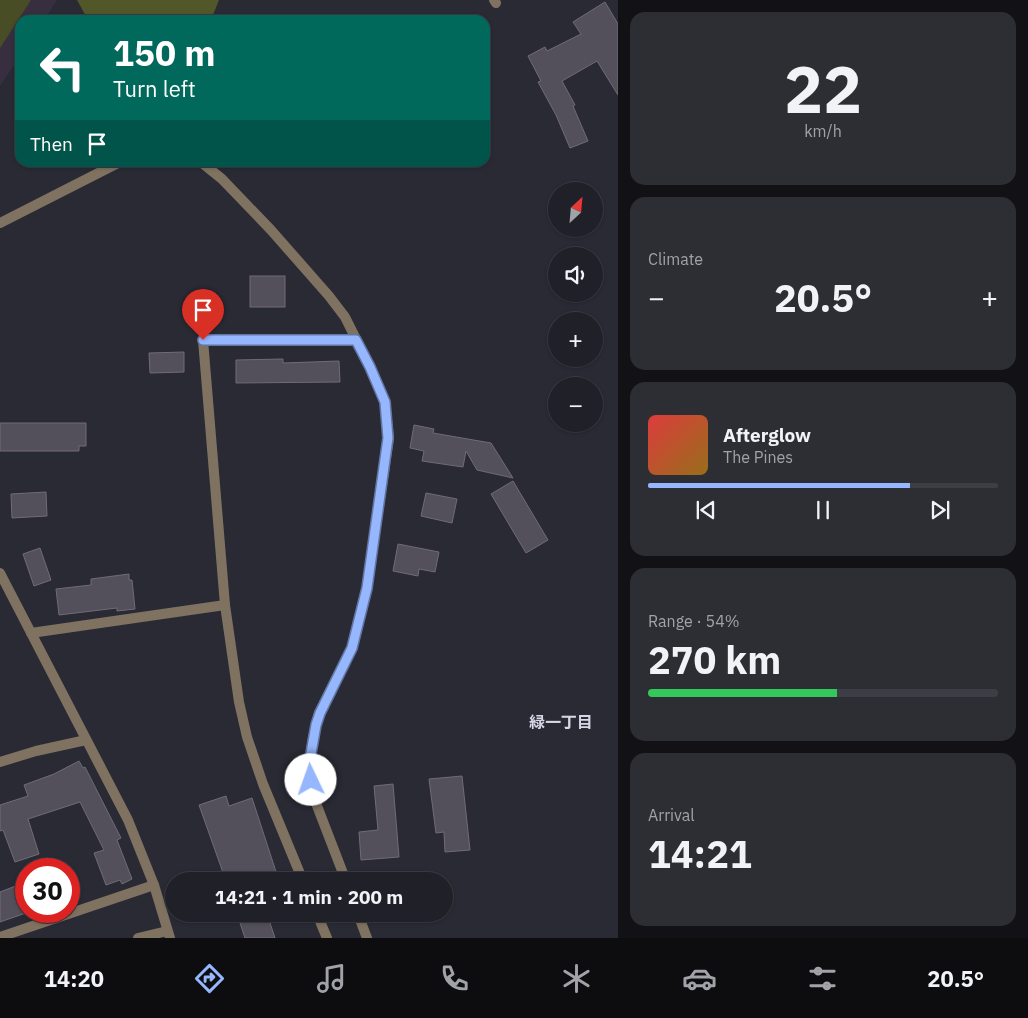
<!DOCTYPE html>
<html lang="en">
<head>
<meta charset="utf-8">
<style>
	body { margin:0; font-family:"IBM Plex Sans","Noto Sans JP",sans-serif; background:#2d2d34; color:#f1f3f6; height:100vh; display:flex; flex-direction:column; font-size:19px; white-space:nowrap }
	* { box-sizing:border-box; margin:0 }
	p { font-size:16px; color:#a2a3a8 }
	.icon { flex:none; width:28px; height:28px; fill:none; stroke:currentColor; stroke-width:2; stroke-linecap:round; stroke-linejoin:round }
	.map { position:relative; flex:1; overflow:hidden }
	.panel { display:flex; flex-direction:column; gap:12px; padding:12px; background:#121216; width:410px }
	.panel>* { flex:none }
	.hud { position:absolute; left:15px; top:15px; width:475px; height:152px; border-radius:15px; box-shadow:0 1px 4px #0004,0 0 0 1px #3d3e45; background:#00695c; color:#fff; overflow:hidden }
	.needle { width:32px; rotate:26deg }
	.fabs { position:absolute; left:548px; top:182px; display:grid; gap:10px }
	.fabs a { display:grid; place-items:center; width:55px; height:55px; border-radius:50%; background:#202028; box-shadow:0 1px 4px #0004,0 0 0 1px #3d3e45; font-size:25px }
	.speed { position:absolute; left:15px; top:858px; display:flex; gap:10px; font-size:25px; font-weight:700; text-align:center }
	.speed>* { display:grid; place-content:center; width:65px; height:65px; border-radius:50%; background:#202028; box-shadow:0 1px 4px #0004,0 0 0 1px #3d3e45; line-height:1 }
	.speed .limit { border:8px solid #d22; background:#fff; color:#111 }
	.pin { position:absolute; display:grid; place-items:center; width:42px; height:42px; color:#fff; margin:-51px -21px; border-radius:50% 50% 50% 0; rotate:-45deg; box-shadow:0 0 5px #0007 }
	.pin .icon { rotate:45deg }
	.me { position:absolute; width:55px; margin:-28px; rotate:357deg; stroke-linejoin:round; filter:drop-shadow(0 0 4px #0008) }
	.turn { display:flex; align-items:center; gap:18px; height:105px; padding:0 15px; font-size:22px }
	.turn .icon { width:65px; height:65px; stroke-width:2.5 }
	.turn b { display:block; font-size:35px; line-height:42px }
	.then { display:flex; align-items:center; height:48px; padding:0 15px; background:#0003; gap:10px; font-size:19px }
	.big { font-size:38px; font-weight:700; line-height:1.1 }
	.panel .card { flex:1; display:flex; flex-direction:column; justify-content:center; gap:8px; min-width:0; padding:0 18px; border-radius:15px; background:#2d2d34 }
	.panel .dial { align-items:center; gap:0 }
	.dial b { font-size:65px; line-height:1 }
	.song { display:flex; align-items:center; gap:15px }
	.cover { width:60px; height:60px; border-radius:8px; background:linear-gradient(135deg,hsl(0 70% 55%),hsl(40 70% 35%)) }
	.played { height:5px; border-radius:2px; background:linear-gradient(90deg,#96b6fd 75%,#3d3e45 75%) }
	.keys { display:flex; justify-content:space-around; direction:ltr }
	.heat { display:flex; justify-content:space-between; align-items:center; font-size:28px; direction:ltr }
	.charge { height:8px; border-radius:4px; background:linear-gradient(90deg,#34c759 54%,#3d3e45 0) }
	.trip { position:absolute; left:165px; top:872px; width:288px; height:50px; border-radius:25px; background:#202028; box-shadow:0 1px 4px #0004,0 0 0 1px #3d3e45; font-weight:700; line-height:50px; text-align:center }
	.dock { display:flex; height:80px; justify-content:space-around; align-items:center; background:#0d0d10; color:#a2a3a8 }
	.dock .icon { width:35px; height:35px }
	.dock .current { color:#96b6fd }
	.dock b { font-size:22px; color:#f1f3f6 }
	main { display:flex; flex:1; min-height:0 }
	.map>svg:first-child { display:block }
	.education { fill:#372f3f }
	.green { fill:#484d25 }
	.forest { fill:#525729 }
	.building { fill:#54505b; stroke:#706b77 }
	.lines { fill:none; stroke-linecap:round; stroke-linejoin:round }
	.minor { stroke:#7f7260; stroke-width:10 }
	.route-casing { stroke:#6276a4; stroke-width:12 }
	.route { stroke:#96b6fd; stroke-width:9 }
	.labels { text-anchor:middle; dominant-baseline:central; stroke-width:5; stroke-linejoin:round; paint-order:stroke }
	.neighbourhood-label { font-size:16px; font-weight:bold; fill:#d7d8e6; stroke:#2a2a35 }
</style>
</head>
<body>
<main>
<div class="map">
<svg width="618" height="938" viewBox="0 0 618 938">
	<rect width="100%" height="100%" fill="#2a2a35"/>
	<!-- education -->
	<polygon class="education" points="0,0 57,0 44,20 20,20 20,56 0,86"/>
	<!-- green -->
	<polygon class="green" points="0,0 31,0 0,48"/>
	<!-- forest -->
	<polygon class="forest" points="77,0 219,0 211,20 88,20"/>
	<!-- building -->
	<g class="building">
		<polygon points="605,2 618,24 618,95 597,61 562,81 575,105 573,106 588,141 570,148 556,115 538,82 541,81 528,56 545,47 547,51 581,34 573,22"/>
		<rect x="250" y="276" width="35" height="31"/>
		<polygon points="184,352 184,372 150,373 149,353"/>
		<polygon points="283,359 283,363 339,361 340,382 236,383 236,360"/>
		<polygon points="0,423 86,423 86,446 79,446 79,451 0,451"/>
		<polygon points="414,425 434,429 433,433 491,443 513,478 477,470 466,451 463,467 422,461 424,451 410,448"/>
		<polygon points="513,481 548,540 526,553 491,494"/>
		<polygon points="46,492 47,516 12,518 11,494"/>
		<polygon points="426,493 457,499 452,523 421,516"/>
		<polygon points="398,544 439,552 435,572 419,569 418,576 393,571"/>
		<polygon points="40,548 51,580 34,586 23,554"/>
		<polygon points="129,574 129,580 132,580 135,609 117,611 117,608 59,615 56,589 91,585 91,579"/>
		<polygon points="79,761 83,768 85,767 121,838 117,840 132,879 122,884 120,880 106,885 94,853 104,850 80,802 28,819 39,854 15,862 3,830 0,831 0,805 28,796 24,785 54,774"/>
		<polygon points="462,776 470,850 445,852 444,832 436,833 429,779"/>
		<polygon points="393,784 399,857 361,860 359,832 378,830 374,786"/>
		<polygon points="226,796 229,806 252,798 279,881 226,881 199,805"/>
		<polygon points="26,882 26,913 0,922 0,892"/>
		<polygon points="237,914 267,914 275,938 245,938"/>
	</g>
	<g class="lines">
		<!-- minor -->
		<g class="minor">
			<polyline points="494,0 496,3"/>
			<polyline points="201,162 222,179 271,230 329,296 345,317 370,367 385,402 389,438 367,588 352,648 319,713 313,737 310,759 314,798 346,881"/>
			<polyline points="0,223 120,162"/>
			<polyline points="0,573 128,820 154,885 170,938"/>
			<polyline points="31,633 225,605"/>
			<polyline points="0,762 36,751 86,740"/>
			<polyline points="303,881 263,784 247,737 239,702 225,605 203,340 356,340"/>
			<polyline points="317,914 327,938"/>
			<polyline points="358,914 367,938"/>
			<polyline points="0,937 154,885"/>
			<polyline points="138,938 167,931"/>
		</g>
	</g>
	<g class="lines">
		<!-- route casing -->
		<g class="route-casing">
			<polyline id="route" points="203,340 356,340 370,367 385,402 388,438 367,588 352,648 320,713 316,725 310,759 311,780"/>
		</g>
		<!-- route -->
		<use href="#route" class="route"/>
	</g>
	<g class="labels">
		<!-- neighbourhood labels -->
		<g class="neighbourhood-label">
			<text x="561" y="722">緑一丁目</text>
		</g>
	</g>
</svg>
<div class="fabs">
<a><svg class="needle" viewBox="-14 -14 28 28"><path d="M0-13l5 13h-10z" fill="#e53935"/><path d="M0 13l5-13h-10z" fill="#a2a3a8"/></svg></a>
<a><svg class="icon" aria-label="sound" viewBox="0 0 24 24"><path d="M4 9h4l5-4v14l-5-4H4zM17 9q2 3 0 6"/></svg></a>
<a>+</a>
<a>−</a>
</div>
<div class="speed"><div class="limit">30</div></div>
<div class="pin" style="left:203px;top:340px;background:#d93025"><svg class="icon" aria-label="arrive" viewBox="0 0 24 24"><path d="M6 21V4h12l-3 4 3 4H6"/></svg></div>
<svg class="me" style="left:311px;top:780px" viewBox="-20 -20 40 40"><circle r="19" fill="#fff"/><path d="M0-13L10 11 0 6-10 11z" fill="#96b6fd"/></svg>
<div class="trip">14:21 · 1 min · 200 m</div>
<div class="hud">
<div class="turn"><svg class="icon" aria-label="left" viewBox="0 0 24 24"><path d="M17 20v-9H6M10 6l-5 5 5 5"/></svg><div><b>150 m</b>Turn left</div></div>
<div class="then">Then<svg class="icon" aria-label="arrive" viewBox="0 0 24 24"><path d="M6 21V4h12l-3 4 3 4H6"/></svg></div>
</div>
</div>
<section class="panel">
<div class="card dial"><b>22</b><p>km/h</p></div>
<div class="card"><p>Climate</p>
<div class="heat"><a>−</a><b class="big">20.5°</b><a>+</a></div>
</div>
<div class="card">
<div class="song"><i class="cover"></i><div><b>Afterglow</b><p>The Pines</p></div></div>
<div class="played"></div>
<div class="keys"><svg class="icon" aria-label="previous" viewBox="0 0 24 24"><path d="M18 5L8 12l10 7zM5 5v14"/></svg><svg class="icon" aria-label="pause" viewBox="0 0 24 24"><path d="M8 5v14M16 5v14"/></svg><svg class="icon" aria-label="next" viewBox="0 0 24 24"><path d="M6 5l10 7-10 7zM19 5v14"/></svg></div>
</div>
<div class="card"><p>Range · 54%</p><b class="big">270 km</b><div class="charge"></div></div>
<div class="card"><p>Arrival</p><b class="big">14:21</b></div>
</section>
</main>
<nav class="dock">
<b>14:20</b>
<svg class="icon current" aria-label="directions" viewBox="0 0 24 24"><path d="M12 3l9 9-9 9-9-9zM9 14v-3h6M13 9l2 2-2 2"/></svg>
<svg class="icon" aria-label="music" viewBox="0 0 24 24"><path d="M9 18V5l10-2v13"/><circle cx="6" cy="18" r="3"/><circle cx="16" cy="16" r="3"/></svg>
<svg class="icon" aria-label="phone" viewBox="0 0 24 24"><path d="M5 4h4l2 5-3 2q2 4 5 5l2-3 5 2v4C11 20 4 13 5 4z"/></svg>
<svg class="icon" aria-label="climate" viewBox="0 0 24 24"><path d="M12 3v18M4 7l16 10M4 17L20 7"/></svg>
<svg class="icon" aria-label="car" viewBox="0 0 24 24"><path d="M5 17H2v-5l4-1 3-4h7l3 4 3 1v5h-3M9 17h6M6 11h13"/><circle cx="7" cy="17" r="2"/><circle cx="17" cy="17" r="2"/></svg>
<svg class="icon" aria-label="filters" viewBox="0 0 24 24"><path d="M4 7h16M4 17h16"/><circle cx="9" cy="7" r="2"/><circle cx="15" cy="17" r="2"/></svg>
<b>20.5°</b>
</nav>
</body>
</html>
